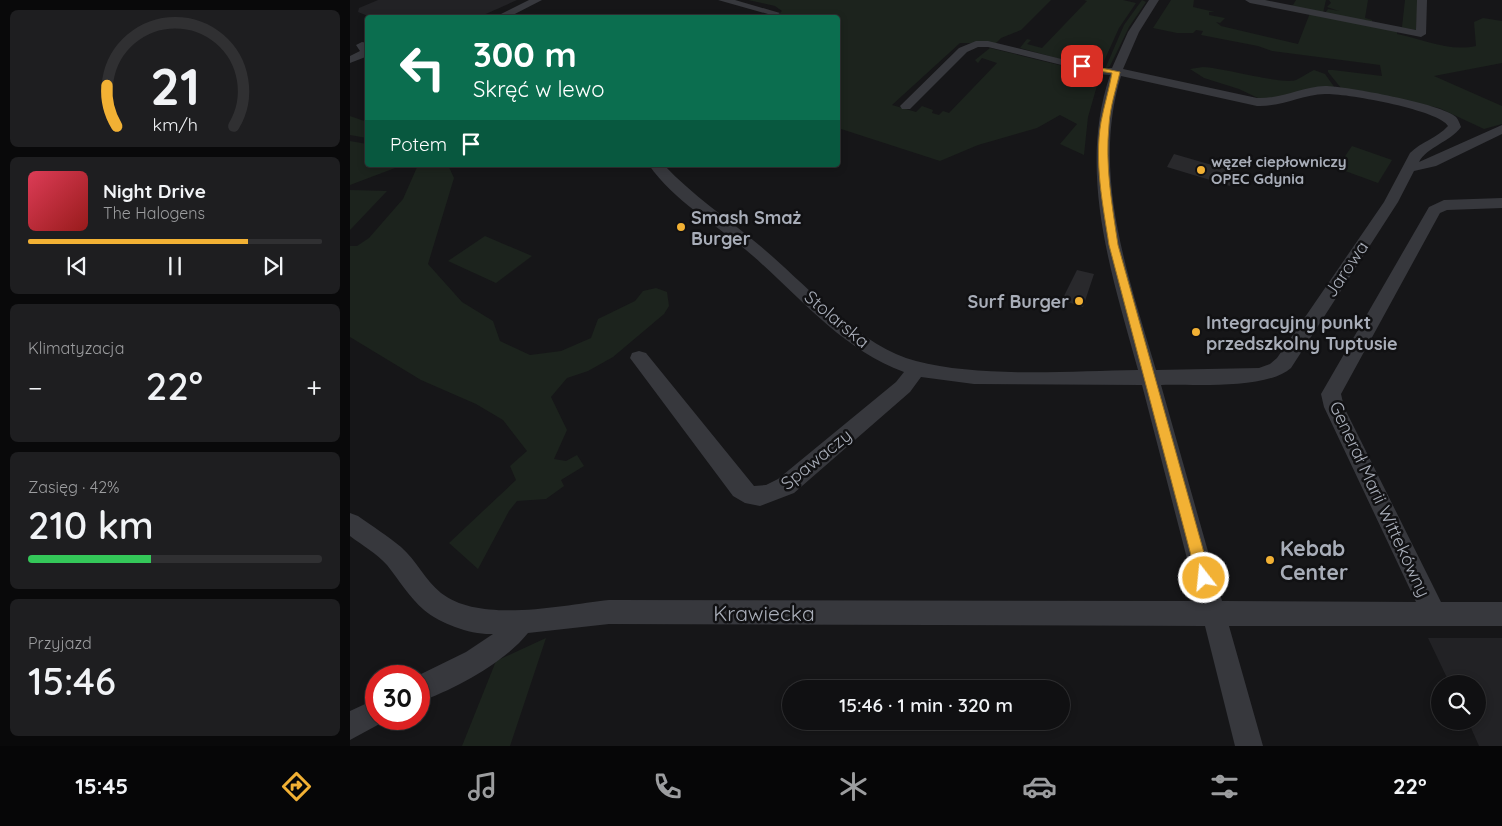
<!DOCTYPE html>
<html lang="pl">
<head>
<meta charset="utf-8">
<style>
	body { margin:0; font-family:Quicksand,sans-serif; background:#1e1e20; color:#f1f3f6; height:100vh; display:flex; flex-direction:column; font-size:19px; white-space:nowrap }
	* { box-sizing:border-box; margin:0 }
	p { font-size:16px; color:#9c9d9f }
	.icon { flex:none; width:28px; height:28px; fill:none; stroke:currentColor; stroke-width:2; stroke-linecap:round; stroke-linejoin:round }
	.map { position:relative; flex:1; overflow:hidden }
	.details { display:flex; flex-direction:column; gap:10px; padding:10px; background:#09090a; width:350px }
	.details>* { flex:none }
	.top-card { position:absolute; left:15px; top:15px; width:475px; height:152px; border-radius:5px; box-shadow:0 2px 8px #0003,0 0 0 1px #303032; background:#0b6e4f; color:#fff; overflow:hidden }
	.controls { position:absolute; left:1081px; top:675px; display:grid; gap:10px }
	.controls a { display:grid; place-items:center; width:55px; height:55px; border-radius:50%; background:#101012; box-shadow:0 2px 8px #0003,0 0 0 1px #303032; font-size:25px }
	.speed { position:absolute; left:15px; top:665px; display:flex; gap:10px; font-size:25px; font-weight:700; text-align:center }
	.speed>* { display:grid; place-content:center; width:65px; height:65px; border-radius:50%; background:#101012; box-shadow:0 2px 8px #0003,0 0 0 1px #303032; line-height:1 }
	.speed .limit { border:8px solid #d22; background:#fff; color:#111 }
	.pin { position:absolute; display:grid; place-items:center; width:42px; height:42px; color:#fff; margin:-21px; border-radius:10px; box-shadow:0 2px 8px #0006 }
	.me { position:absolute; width:55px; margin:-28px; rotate:344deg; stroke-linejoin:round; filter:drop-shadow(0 0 4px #0008) }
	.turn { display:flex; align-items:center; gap:18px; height:105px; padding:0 25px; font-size:22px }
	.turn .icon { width:65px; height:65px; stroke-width:2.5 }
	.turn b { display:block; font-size:35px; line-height:42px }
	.then { display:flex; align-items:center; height:48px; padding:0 25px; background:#0003; gap:10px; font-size:19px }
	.big { font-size:38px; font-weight:600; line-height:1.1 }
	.details .tile { flex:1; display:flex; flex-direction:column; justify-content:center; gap:8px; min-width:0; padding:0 18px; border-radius:8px; background:#1e1e20 }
	.details .dial { align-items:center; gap:0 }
	.dial svg { height:130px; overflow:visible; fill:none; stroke:#303032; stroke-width:7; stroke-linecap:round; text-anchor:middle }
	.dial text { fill:#f1f3f6; stroke:none }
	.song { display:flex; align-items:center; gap:15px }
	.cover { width:60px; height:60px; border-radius:8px; background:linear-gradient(135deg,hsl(350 70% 55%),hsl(0 70% 35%)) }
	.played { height:5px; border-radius:2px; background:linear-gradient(90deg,#f2b134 75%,#303032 75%) }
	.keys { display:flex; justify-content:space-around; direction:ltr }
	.heat { display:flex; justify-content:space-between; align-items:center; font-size:28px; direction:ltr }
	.charge { height:8px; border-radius:4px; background:linear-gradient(90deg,#34c759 42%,#303032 0) }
	.trip { position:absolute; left:432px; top:680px; width:288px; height:50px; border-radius:25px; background:#101012; box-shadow:0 2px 8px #0003,0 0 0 1px #303032; font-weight:600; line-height:50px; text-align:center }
	.tab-bar { display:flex; height:80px; justify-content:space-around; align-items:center; background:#060607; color:#9c9d9f }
	.tab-bar .icon { width:35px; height:35px }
	.tab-bar .on { color:#f2b134 }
	.tab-bar b { font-size:22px; color:#f1f3f6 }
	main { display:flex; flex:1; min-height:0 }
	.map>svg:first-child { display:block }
	.built { fill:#222225 }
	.green { fill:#1c231d }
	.building { fill:#29292c }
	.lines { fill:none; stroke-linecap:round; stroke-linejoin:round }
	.minor { fill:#37383d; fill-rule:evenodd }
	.route { fill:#f2b134; stroke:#9d7322 }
	.poi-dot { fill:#f2b134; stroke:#111113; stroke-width:2 }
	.labels { text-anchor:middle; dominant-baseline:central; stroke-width:5; stroke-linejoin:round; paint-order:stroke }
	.far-poi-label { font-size:15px; font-weight:bold; fill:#a8adb8; stroke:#111113; text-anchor:start }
	.poi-label { font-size:18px; font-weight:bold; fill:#a8adb8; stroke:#111113; text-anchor:start }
	.street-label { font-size:18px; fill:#a8adb8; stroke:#111113 }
	.near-poi-label { font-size:21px; font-weight:bold; fill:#a8adb8; stroke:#111113; text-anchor:start }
	.near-street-label { font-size:21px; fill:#a8adb8; stroke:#111113 }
</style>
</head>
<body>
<main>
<section class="details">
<div class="tile dial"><svg viewBox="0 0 100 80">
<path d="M14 69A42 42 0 1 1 86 69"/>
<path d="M14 69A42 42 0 0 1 8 44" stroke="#f2b134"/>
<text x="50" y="56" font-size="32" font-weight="700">21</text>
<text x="50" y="72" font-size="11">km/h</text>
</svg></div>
<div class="tile">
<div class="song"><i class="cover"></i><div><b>Night Drive</b><p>The Halogens</p></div></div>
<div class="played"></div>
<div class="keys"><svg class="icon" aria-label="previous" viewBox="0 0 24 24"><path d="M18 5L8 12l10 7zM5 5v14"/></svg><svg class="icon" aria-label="pause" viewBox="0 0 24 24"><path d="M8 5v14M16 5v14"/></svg><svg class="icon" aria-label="next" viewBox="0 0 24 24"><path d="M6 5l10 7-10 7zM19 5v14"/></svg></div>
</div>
<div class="tile"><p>Klimatyzacja</p>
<div class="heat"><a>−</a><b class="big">22°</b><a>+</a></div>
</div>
<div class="tile"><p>Zasięg · 42%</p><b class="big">210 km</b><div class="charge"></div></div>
<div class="tile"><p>Przyjazd</p><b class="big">15:46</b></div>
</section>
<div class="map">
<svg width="1152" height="746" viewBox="0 0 1152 746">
	<rect width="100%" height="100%" fill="#161618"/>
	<!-- built -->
	<g class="built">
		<polygon points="28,0 167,0 129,17 23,18 8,12 9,8"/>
		<polygon points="1078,638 1152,638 1152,746 1129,746 1118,721 1128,721 1128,684 1100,684"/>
	</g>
	<!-- green -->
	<g class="green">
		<polygon points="398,0 701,0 671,30 651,38 646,43 610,43 542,105 566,112 572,106 583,110 582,113 589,115 593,111 599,113 647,63 632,58 628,63 625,60 640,48 750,75 738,117 734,155 710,144 727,124 710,115 687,128 628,145 590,161 488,128 488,18 433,17 427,16 432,11 425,6"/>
		<polygon points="734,0 773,0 786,3 769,28 750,70 670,48 677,39 681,40 677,44 692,48 737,1"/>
		<polygon points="792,0 796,2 779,27 760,66 755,69 774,25"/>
		<path d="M821 0H844L843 7 865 12H859V15L875 18 870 23 866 22 871 26 948 44 960 13 1047 30V34C1072 39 1099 52 1126 46L1124 22 1133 18 1152 21V63L1084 76 1152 106V124L1134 129 1089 108 1007 90 1004 92 991 88 978 72V70H983L1032 76 1030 65 922 51 908 46 851 35 853 31 846 30 843 33H827L803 28Z"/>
		<polygon points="946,0 976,0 973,13 934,5 943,5"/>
		<polygon points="979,0 1018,0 1015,18 1022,20 1022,23 975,13 978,9 989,11 977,7 981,3"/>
		<polygon points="1055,0 1068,0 1066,30 1043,26 1052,27"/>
		<path d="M853 67C874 68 933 85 946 80 953 77 957 73 964 70L975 74 985 88 926 99 908 98 889 89 854 78 840 69Z"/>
		<polygon points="0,116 17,122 17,138 0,135"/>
		<polygon points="0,141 17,144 18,165 53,165 0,185"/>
		<polygon points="1002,146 1042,160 1028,183 987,168"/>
		<polygon points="68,165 98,165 104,178 78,264 112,302 143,321 150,341 180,355 211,351 241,338 248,319 285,301 293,291 306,288 317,292 319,306 314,314 263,357 238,371 217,378 201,397 217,430 204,459 216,461 227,455 234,466 211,480 214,486 196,499 167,501 159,511 128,569 99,543 166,480 160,466 177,451 153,420 126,404 71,380 0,337 0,246 7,246 19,238 53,199"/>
		<polygon points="0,190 37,191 0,230"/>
		<polygon points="135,236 182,256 146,283 98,261"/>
		<polygon points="196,638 160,746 112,746 146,661"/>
	</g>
	<!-- building -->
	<g class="building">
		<polygon points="824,154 886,172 880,186 817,167"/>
		<polygon points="727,270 744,274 733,307 712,300"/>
	</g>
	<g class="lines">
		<!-- minor -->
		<g class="minor">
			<polygon points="179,0 192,0 157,18 143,18"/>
			<polygon points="368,0 385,0 430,13 425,16"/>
			<path d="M799 0H809L789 32 773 69 907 98C931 99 952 87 975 86 995 86 1093 104 1106 117 1108 119 1110 124 1111 127 1100 142 1077 147 1069 162L1152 125V134L1086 166 1064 171 1048 202 941 368C916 390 845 384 811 385L872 601 1066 602 974 407 971 394 1079 207 1094 200 1152 198V208L1097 210 1090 213 991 394 994 407 1091 602H1152V626H879L913 746H885L855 626 259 624 178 633C154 663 105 689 69 702V676H67L116 652 143 634C121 635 91 624 74 610 59 597 49 580 37 565 27 554 12 545 0 536V513L8 516C22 526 38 536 51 547 66 560 75 580 91 593 131 624 212 605 259 600L848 601 792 385 624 384 571 377 560 392 444 493 410 506 395 503 383 496 280 358 282 353 289 351 296 353 404 486 416 485 428 479 546 382 554 372C490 349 446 292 396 250 364 223 323 200 299 165H314C342 195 377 218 409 245 454 282 508 346 566 361 631 378 719 371 788 370 762 275 727 173 760 75L748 74 638 47H628L617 52 560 109H552L550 106 609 48 626 41H638L748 68H762L778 32ZM771 76 907 106C931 107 951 95 975 94 995 93 1090 110 1098 126 1087 138 1071 142 1060 153L1034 202 927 358 920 364 909 368 806 370C778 275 741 174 771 76Z"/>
			<polygon points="895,0 915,0 1066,30 1067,0 1077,0 1076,34 1071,37 900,3"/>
			<polygon points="12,42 18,43 18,56 0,63 0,56 10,51 6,45"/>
			<polygon points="26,699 26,719 37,719 35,721 0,740 0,711"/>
		</g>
	</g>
	<!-- route -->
	<path class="route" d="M732 64 770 72C766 89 760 107 759 125 755 166 762 205 768 245L861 578 859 583 854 585 849 583 847 578 759 245C753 205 744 163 751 122 754 106 759 90 762 73L729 68Z"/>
	<!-- markers -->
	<g class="poi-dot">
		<circle cx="851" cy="170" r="5"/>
		<circle cx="331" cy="227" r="5"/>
		<circle cx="729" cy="301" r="5"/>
		<circle cx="846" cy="332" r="5"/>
		<circle cx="920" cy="560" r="5"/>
	</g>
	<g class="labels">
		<!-- far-poi labels -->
		<g class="far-poi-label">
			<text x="861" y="161">węzeł ciepłowniczy<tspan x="861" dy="17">OPEC Gdynia</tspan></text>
		</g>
		<!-- poi labels -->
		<g class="poi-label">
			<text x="341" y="217">Smash Smaż<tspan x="341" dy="21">Burger</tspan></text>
			<text x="719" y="301" text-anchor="end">Surf Burger</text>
			<text x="856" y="322">Integracyjny punkt<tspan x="856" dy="21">przedszkolny Tuptusie</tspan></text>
		</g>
		<!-- street labels -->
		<g class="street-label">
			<text transform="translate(996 269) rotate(-56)">Jarowa</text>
			<text transform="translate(487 319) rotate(40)">Stolarska</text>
			<text transform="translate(466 459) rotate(-39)">Spawaczy</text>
			<text transform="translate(1030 499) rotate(65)">Generał Marii Wittekówny</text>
		</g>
		<!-- near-poi labels -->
		<g class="near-poi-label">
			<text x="930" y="548">Kebab<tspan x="930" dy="24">Center</tspan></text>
		</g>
		<!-- near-street labels -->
		<g class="near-street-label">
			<text x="414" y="613">Krawiecka</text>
		</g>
	</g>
</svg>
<div class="controls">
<a><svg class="icon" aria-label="search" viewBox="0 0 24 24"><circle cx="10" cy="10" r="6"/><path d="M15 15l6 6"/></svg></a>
</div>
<div class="speed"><div class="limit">30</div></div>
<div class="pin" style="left:732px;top:66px;background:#d93025"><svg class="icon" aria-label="arrive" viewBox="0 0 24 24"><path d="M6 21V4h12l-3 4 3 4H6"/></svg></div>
<svg class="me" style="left:854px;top:578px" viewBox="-20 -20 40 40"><circle r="17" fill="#f2b134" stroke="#fff" stroke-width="3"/><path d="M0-11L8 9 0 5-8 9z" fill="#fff"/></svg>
<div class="trip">15:46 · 1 min · 320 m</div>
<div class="top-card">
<div class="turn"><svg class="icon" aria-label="left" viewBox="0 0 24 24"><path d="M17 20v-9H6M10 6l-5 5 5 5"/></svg><div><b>300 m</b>Skręć w lewo</div></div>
<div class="then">Potem<svg class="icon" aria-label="arrive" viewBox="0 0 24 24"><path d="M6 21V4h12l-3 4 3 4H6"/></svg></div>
</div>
</div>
</main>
<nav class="tab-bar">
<b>15:45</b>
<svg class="icon on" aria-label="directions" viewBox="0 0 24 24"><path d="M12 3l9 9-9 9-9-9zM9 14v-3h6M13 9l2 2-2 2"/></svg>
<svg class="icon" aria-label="music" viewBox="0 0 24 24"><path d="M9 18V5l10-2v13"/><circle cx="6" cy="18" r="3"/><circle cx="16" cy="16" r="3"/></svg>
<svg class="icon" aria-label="phone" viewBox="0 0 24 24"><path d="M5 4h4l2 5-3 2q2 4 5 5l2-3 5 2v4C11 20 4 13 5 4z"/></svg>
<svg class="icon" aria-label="climate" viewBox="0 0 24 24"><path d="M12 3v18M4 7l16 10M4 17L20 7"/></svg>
<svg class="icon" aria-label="car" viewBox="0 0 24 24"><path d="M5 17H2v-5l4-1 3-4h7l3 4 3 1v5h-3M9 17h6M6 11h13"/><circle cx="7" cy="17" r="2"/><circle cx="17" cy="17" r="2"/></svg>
<svg class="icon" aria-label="filters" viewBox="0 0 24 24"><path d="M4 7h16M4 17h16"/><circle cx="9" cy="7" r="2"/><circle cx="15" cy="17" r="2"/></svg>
<b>22°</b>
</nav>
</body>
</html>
